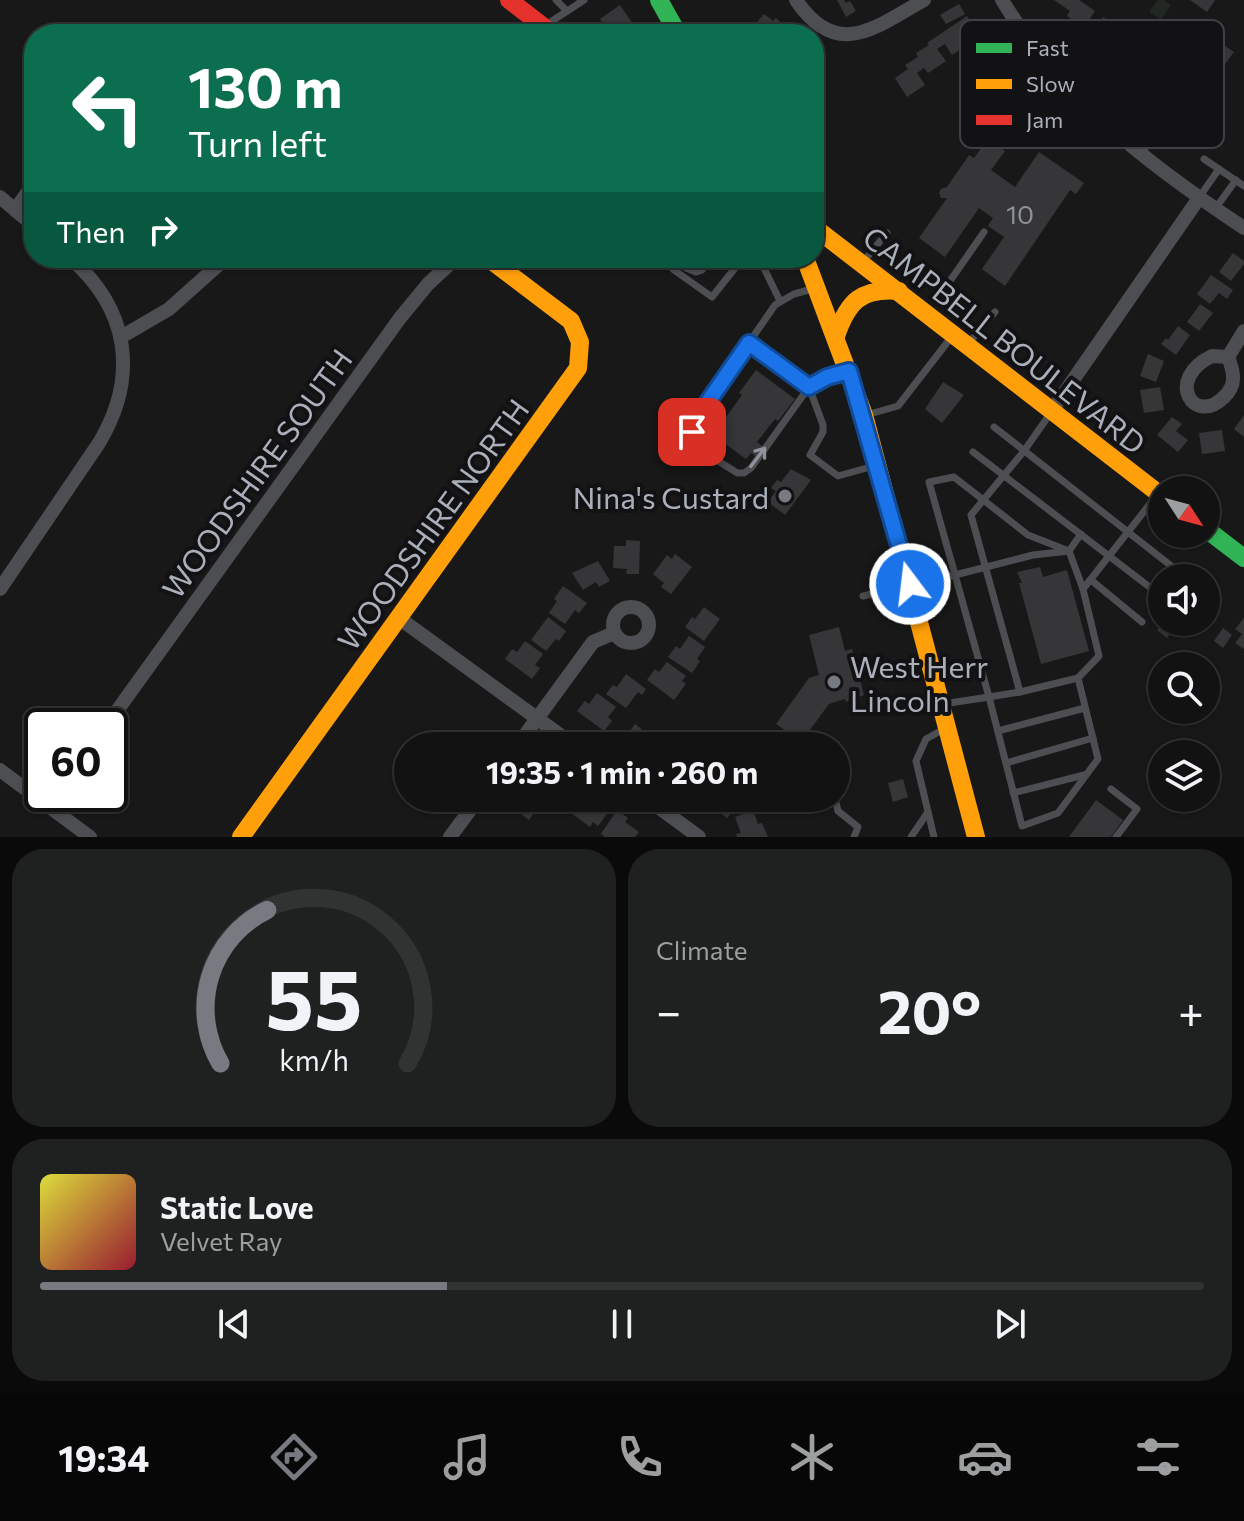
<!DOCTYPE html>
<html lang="en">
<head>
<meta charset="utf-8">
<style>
	body { margin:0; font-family:Commissioner,sans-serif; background:#1f2020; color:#f1f3f6; height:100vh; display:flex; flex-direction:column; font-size:30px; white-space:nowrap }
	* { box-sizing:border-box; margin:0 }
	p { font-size:26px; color:#9c9e9f }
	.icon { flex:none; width:44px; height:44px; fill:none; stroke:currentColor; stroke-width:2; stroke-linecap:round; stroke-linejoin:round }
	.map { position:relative; height:837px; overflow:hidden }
	.panel { display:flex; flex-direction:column; gap:12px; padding:12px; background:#0a0a0a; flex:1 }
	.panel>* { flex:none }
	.hud { position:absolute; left:24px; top:24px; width:800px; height:244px; border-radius:32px; box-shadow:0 2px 6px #0004,0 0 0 2px #313232; background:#0b6e4f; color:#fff; overflow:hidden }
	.needle { width:52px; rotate:126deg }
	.buttons { position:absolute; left:1148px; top:476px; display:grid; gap:16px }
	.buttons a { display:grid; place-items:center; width:72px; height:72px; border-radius:50%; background:#121212; box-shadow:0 2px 6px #0004,0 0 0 2px #313232; font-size:40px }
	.speed { position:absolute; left:24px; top:708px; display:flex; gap:16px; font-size:40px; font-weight:700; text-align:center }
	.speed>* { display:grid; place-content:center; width:104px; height:104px; border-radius:50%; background:#121212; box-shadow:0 2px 6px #0004,0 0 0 2px #313232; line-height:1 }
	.speed .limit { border:4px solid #111; border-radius:12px; background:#fff; color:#111 }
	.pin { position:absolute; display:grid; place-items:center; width:68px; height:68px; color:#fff; margin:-34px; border-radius:16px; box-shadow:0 4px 12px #0006 }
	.me { position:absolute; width:88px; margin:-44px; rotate:345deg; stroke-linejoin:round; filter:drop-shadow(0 0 6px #0008) }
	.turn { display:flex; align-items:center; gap:28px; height:168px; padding:0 32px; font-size:36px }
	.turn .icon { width:104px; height:104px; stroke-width:2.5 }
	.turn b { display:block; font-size:56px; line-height:68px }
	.then { display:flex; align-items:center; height:76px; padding:0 32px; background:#0003; gap:16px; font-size:30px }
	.big { font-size:60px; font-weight:700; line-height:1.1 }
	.panel .card { flex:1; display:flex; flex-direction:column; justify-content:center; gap:12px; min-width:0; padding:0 28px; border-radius:32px; background:#1f2020 }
	.panel .dial { align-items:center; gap:0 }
	.dial svg { height:208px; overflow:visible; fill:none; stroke:#313232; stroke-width:7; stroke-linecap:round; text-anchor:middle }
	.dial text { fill:#f1f3f6; stroke:none }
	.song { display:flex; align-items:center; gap:24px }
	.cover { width:96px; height:96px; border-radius:12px; background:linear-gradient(135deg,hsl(60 70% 55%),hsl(350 70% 35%)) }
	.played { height:8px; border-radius:4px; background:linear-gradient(90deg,#777a81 35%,#313232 35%) }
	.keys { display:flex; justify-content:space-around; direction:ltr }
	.heat { display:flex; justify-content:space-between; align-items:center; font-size:44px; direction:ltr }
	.panel .tiles { flex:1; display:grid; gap:12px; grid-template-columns:1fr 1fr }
	.card:last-child { grid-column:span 2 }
	.trip { position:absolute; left:394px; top:732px; width:456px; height:80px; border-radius:40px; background:#121212; box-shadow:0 2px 6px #0004,0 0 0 2px #313232; font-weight:700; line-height:80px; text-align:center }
	.tab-bar { display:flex; height:128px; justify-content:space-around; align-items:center; background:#070707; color:#9c9e9f }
	.tab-bar .icon { width:56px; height:56px }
	.tab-bar .active { color:#777a81 }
	.tab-bar b { font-size:36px; color:#f1f3f6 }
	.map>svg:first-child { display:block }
	.green { fill:#212722 }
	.building { fill:#363638 }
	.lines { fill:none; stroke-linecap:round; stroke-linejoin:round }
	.lane { stroke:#4d4e51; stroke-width:7 }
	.street { stroke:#4d4e51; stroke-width:14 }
	.fast { stroke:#30b455; stroke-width:18 }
	.slow { stroke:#ff9f0a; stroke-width:18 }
	.jam { stroke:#e5322d; stroke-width:18 }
	.oneway { stroke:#8e929a }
	.route-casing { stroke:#114b97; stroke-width:20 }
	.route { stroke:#1a73e8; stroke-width:14 }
	.poi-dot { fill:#777a81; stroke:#121215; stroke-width:3 }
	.labels { text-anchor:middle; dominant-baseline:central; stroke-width:8; stroke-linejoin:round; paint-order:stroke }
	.number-label { font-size:26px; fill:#8d9199 }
	.street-label { font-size:30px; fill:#aaafb9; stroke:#121215 }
	.poi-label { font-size:30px; fill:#aaafb9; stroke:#121215; text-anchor:end }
	.key { fill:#121215; stroke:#404146; stroke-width:2 }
	.key-label { font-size:22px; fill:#aaafb9 }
</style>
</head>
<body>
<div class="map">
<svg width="1244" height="837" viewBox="0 0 1244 837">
	<rect width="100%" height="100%" fill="#181818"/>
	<!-- green -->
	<polygon class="green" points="1158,0 1164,0 1171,5 1161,20 1149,12"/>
	<!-- building -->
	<g class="building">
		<polygon points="837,0 844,0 846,3 850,1 856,11 846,17"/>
		<polygon points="1054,0 1079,0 1095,11 1084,28 1067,16 1070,11"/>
		<polygon points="1190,0 1215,0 1207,12"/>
		<polygon points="959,4 965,14 946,24 940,15"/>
		<polygon points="620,5 640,34 610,34 600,19"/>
		<polygon points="764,14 773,21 776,18 788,29 783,34 754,34 750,30"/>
		<polygon points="967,16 980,36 952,55 945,44 937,49 946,61 928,73 924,68 917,73 925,85 907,97 895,78 908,69 905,65 918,57 916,53 929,45 927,43"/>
		<polygon points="1103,17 1120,29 1124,24 1141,36 1129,52 1113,41 1109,46 1092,34"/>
		<polygon points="1194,31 1213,45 1216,40 1234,52 1222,68 1205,57 1202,61 1182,47"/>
		<polygon points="988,139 1005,151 991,170 1015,187 1039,152 1084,183 1076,194 1070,190 1005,286 982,269 1004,237 988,226 993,218 979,208 945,257 919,238 947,198 941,198 939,193 941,189 947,187 969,155 974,158"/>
		<polygon points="1233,253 1244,261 1244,264 1231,281 1219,272"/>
		<polygon points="1211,275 1233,290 1227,299 1219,293 1210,304 1197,294"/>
		<polygon points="1200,304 1213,313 1199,331 1187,322"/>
		<polygon points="1178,326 1190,335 1176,355 1161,344 1166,338 1168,340"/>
		<polygon points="1148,354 1164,361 1156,382 1140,376"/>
		<polygon points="756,370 795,399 778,421 775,419 757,442 765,448 758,458 751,453 746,459 713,435 742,395 739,393"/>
		<polygon points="943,382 964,395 942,423 925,409"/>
		<polygon points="1160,387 1164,410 1144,413 1140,390"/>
		<polygon points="1244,415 1244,437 1234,429"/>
		<polygon points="1172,417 1182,424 1176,431 1188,440 1178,452 1157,435"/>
		<polygon points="1222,430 1225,451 1202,454 1199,433"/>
		<polygon points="791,469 811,480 785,515 768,502 776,491 771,488 777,480 781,482"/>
		<polygon points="626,540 640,541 639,574 626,574 627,569 613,568 614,546 626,546"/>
		<polygon points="675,554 692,567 671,594 661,587 664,583 653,574 667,555 672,559"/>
		<polygon points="598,561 610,581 599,587 596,582 583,590 572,573"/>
		<polygon points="1040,567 1043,577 1067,570 1089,651 1041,664 1019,583 1022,583 1017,572"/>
		<polygon points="563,586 587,603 579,613 575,610 565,624 549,613 557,601 554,599"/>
		<polygon points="1206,591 1218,600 1206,616"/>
		<polygon points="704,607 720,619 704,641 685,627 692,617 695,619"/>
		<polygon points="548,617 566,631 559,641 556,639 546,651 531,640"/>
		<polygon points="1244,618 1244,649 1235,643 1242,634 1235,629"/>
		<polygon points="1163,622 1179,622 1167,638 1157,630"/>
		<polygon points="839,627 845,651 852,649 864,695 846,702 845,699 829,704 801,742 776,724 809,678 819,675 809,635"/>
		<polygon points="1223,628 1232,635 1223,648 1214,641"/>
		<polygon points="689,636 705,647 697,659 700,661 692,673 668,657 676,646 680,649"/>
		<polygon points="525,641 543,654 535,665 540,668 532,679 505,659 512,649 517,652"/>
		<polygon points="667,662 686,676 682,681 686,684 674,700 647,680 655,669 659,672"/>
		<polygon points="626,674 646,689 642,695 638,692 626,708 606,694 613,685 617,687"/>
		<polygon points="597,693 616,707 608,717 612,721 604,731 577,711 585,701 589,704"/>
		<polygon points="635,724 657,741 654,746 633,746 624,740"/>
		<polygon points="903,779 908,797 893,802 888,783"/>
		<polygon points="515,798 544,798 529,820 509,805"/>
		<polygon points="582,798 598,798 596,801 609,811 598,826 593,822 590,827 571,813"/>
		<polygon points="710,798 743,798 727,818 716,809 719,805"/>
		<polygon points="1096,800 1123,820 1111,837 1069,837"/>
		<polygon points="617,810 628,818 625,822 639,832 635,837 605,837 601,834"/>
		<polygon points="753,810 758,824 762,823 768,837 737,837 736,834 741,833 735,817"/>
	</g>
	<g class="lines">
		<!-- lane -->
		<g class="lane">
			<polyline points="556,0 567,11"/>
			<polyline points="546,25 584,0"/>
			<polyline points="1140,154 1161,128"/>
			<polyline points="1204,159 1244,186"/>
			<polyline points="1200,196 1219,169"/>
			<polyline points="1215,209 1236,180"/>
			<polyline points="662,258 674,270 712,297 743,258"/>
			<polyline points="679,258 686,268 696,272 702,270 710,258"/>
			<polyline points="759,258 780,301"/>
			<polyline points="863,262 887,233"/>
			<polyline points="950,281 984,232"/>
			<path d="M816 288 794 294 775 305 696 419C683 447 717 459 737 473H744L751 468 809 387 827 377 846 372"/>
			<polyline points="749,343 803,381 809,387 823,425 823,432 810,455 838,476 874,466"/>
			<polyline points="968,344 995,312"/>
			<polyline points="1052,411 1024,451 971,515 1020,692 1078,678"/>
			<polyline points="866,415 898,406 953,335"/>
			<polyline points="994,427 1179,572"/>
			<polyline points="973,452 1160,595"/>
			<polyline points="1081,534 1069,551 1033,555 955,575 929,482 954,477 1028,535 1069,551 1083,589"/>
			<polyline points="1091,580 1142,622"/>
			<polyline points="863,596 955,575 989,697 1020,692"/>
			<polyline points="943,704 989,697 1022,826 1058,813 1098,759 1078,678 1099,656 1083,589 1157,495"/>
			<polyline points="998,731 1085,708"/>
			<polyline points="1006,763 1093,738"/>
			<polyline points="1111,789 1137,809 1116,837"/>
			<polyline points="1013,793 1084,775"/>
			<polyline points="835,798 838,811 858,827 854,837"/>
			<polyline points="911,837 928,812"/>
			<polyline points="934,837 916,761 926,739 944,729"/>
		</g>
		<!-- street -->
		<g class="street">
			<path d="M796 0C837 61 876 27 924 0"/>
			<path d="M1002 0C1061 98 1149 165 1244 228"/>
			<polyline points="0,197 34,226"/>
			<polyline points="15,210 34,183"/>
			<polyline points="121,337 169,309 226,258"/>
			<path d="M1212 356 1228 357C1234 372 1237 385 1224 397 1194 427 1164 379 1212 356Z"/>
			<polyline points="1228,357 1244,331"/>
			<polyline points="1053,409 1199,198"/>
			<path d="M0 589 99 443C139 376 129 309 70 258"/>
			<circle cx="631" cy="625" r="18"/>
			<polyline points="399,618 575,746"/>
			<polyline points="106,726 400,318 428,284 456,258"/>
			<polyline points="517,746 593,642 614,633"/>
			<polyline points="0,770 90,837"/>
			<polyline points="646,798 699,837"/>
			<polyline points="450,837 479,798"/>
		</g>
		<!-- fast -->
		<g class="fast">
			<polyline points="659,0 678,34"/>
			<polyline points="1206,529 1244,558"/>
		</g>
		<!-- slow -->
		<g class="slow">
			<polyline points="814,227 1162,496"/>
			<polyline points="805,258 864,415 976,837"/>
			<path d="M836 336C848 301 861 288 899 291"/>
			<polyline points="241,837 578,368 580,342 571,321 488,258"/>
		</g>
		<!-- jam -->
		<polyline class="jam" points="509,0 553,34"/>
	</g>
	<!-- one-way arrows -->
	<defs><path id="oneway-shaft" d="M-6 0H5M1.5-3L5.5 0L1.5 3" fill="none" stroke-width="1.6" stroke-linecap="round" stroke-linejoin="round" transform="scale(2)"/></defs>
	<use class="oneway" href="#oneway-shaft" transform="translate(758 457) rotate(-53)"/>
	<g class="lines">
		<!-- route casing -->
		<g class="route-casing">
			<polyline id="route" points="692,432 696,419 749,343 809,387 827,377 849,371 910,584"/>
		</g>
		<!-- route -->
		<use href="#route" class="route"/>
	</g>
	<!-- markers -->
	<g class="poi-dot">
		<circle cx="785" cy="496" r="8"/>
		<circle cx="834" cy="682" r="8"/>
	</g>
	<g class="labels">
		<!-- number labels -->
		<g class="number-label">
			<text x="1020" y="213">10</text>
		</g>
		<!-- street labels -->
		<g class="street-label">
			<text transform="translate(1005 339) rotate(38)">CAMPBELL BOULEVARD</text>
			<text transform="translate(256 473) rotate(-54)">WOODSHIRE SOUTH</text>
			<text transform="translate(432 524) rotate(-54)">WOODSHIRE NORTH</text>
		</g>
		<!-- poi labels -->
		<g class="poi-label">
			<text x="769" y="496">Nina's Custard</text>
			<text x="850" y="665" text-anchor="start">West Herr<tspan x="850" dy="34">Lincoln</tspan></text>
		</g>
	</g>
	<!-- legend -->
	<rect x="960" y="20" width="264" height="128" rx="12" class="key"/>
	<rect x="976" y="43" width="36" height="10" fill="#30b455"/>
	<rect x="976" y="79" width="36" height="10" fill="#ff9f0a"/>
	<rect x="976" y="115" width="36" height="10" fill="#e5322d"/>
	<g class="key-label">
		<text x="1026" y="56">Fast</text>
		<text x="1026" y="92">Slow</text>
		<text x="1026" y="128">Jam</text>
	</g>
</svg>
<div class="buttons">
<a><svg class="needle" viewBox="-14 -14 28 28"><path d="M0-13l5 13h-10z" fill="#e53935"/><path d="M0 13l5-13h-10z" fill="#9c9e9f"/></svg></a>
<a><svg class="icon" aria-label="sound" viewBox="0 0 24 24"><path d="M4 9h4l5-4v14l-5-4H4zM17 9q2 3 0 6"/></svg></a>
<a><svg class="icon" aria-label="search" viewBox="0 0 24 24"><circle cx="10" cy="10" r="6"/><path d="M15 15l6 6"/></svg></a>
<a><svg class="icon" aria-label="layers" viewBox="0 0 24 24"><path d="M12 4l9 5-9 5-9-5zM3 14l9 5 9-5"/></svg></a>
</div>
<div class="speed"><div class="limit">60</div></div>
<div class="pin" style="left:692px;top:432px;background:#d93025"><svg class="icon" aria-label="arrive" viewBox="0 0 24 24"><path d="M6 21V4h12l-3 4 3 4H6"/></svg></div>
<svg class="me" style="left:910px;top:584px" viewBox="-20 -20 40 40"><circle r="17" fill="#1a73e8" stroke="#fff" stroke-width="3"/><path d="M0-11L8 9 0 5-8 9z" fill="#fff"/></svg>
<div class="trip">19:35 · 1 min · 260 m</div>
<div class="hud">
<div class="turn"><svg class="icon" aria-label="left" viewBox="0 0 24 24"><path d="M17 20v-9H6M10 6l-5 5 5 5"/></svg><div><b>130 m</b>Turn left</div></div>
<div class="then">Then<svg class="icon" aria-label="right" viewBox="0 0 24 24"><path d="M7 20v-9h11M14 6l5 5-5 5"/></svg></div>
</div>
</div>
<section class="panel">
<div class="tiles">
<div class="card dial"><svg viewBox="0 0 100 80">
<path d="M14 69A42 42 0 1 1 86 69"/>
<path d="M14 69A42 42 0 0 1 32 10" stroke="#777a81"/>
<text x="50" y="56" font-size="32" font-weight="700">55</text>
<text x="50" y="72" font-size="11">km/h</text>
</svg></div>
<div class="card"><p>Climate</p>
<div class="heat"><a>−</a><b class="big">20°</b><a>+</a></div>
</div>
<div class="card">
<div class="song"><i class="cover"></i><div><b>Static Love</b><p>Velvet Ray</p></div></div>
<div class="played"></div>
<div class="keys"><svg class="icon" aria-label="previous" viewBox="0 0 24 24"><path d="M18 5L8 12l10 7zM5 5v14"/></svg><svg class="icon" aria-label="pause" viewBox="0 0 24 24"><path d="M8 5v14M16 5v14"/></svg><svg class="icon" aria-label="next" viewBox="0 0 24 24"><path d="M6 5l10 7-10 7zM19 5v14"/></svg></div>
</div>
</div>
</section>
<nav class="tab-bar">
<b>19:34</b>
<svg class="icon active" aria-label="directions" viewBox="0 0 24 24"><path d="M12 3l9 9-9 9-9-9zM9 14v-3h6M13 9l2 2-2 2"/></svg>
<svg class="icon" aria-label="music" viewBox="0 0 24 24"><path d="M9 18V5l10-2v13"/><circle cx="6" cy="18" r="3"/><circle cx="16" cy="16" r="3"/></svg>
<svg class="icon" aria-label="phone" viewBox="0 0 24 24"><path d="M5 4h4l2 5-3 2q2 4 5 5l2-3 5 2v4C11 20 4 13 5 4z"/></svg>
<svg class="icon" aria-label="climate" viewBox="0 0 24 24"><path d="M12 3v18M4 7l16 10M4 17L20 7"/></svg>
<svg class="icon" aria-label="car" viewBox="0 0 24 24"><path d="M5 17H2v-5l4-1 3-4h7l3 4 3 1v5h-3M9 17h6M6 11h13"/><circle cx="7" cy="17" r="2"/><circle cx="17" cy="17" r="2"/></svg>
<svg class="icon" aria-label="filters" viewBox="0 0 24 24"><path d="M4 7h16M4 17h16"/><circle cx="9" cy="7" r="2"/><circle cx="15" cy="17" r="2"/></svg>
</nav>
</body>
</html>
